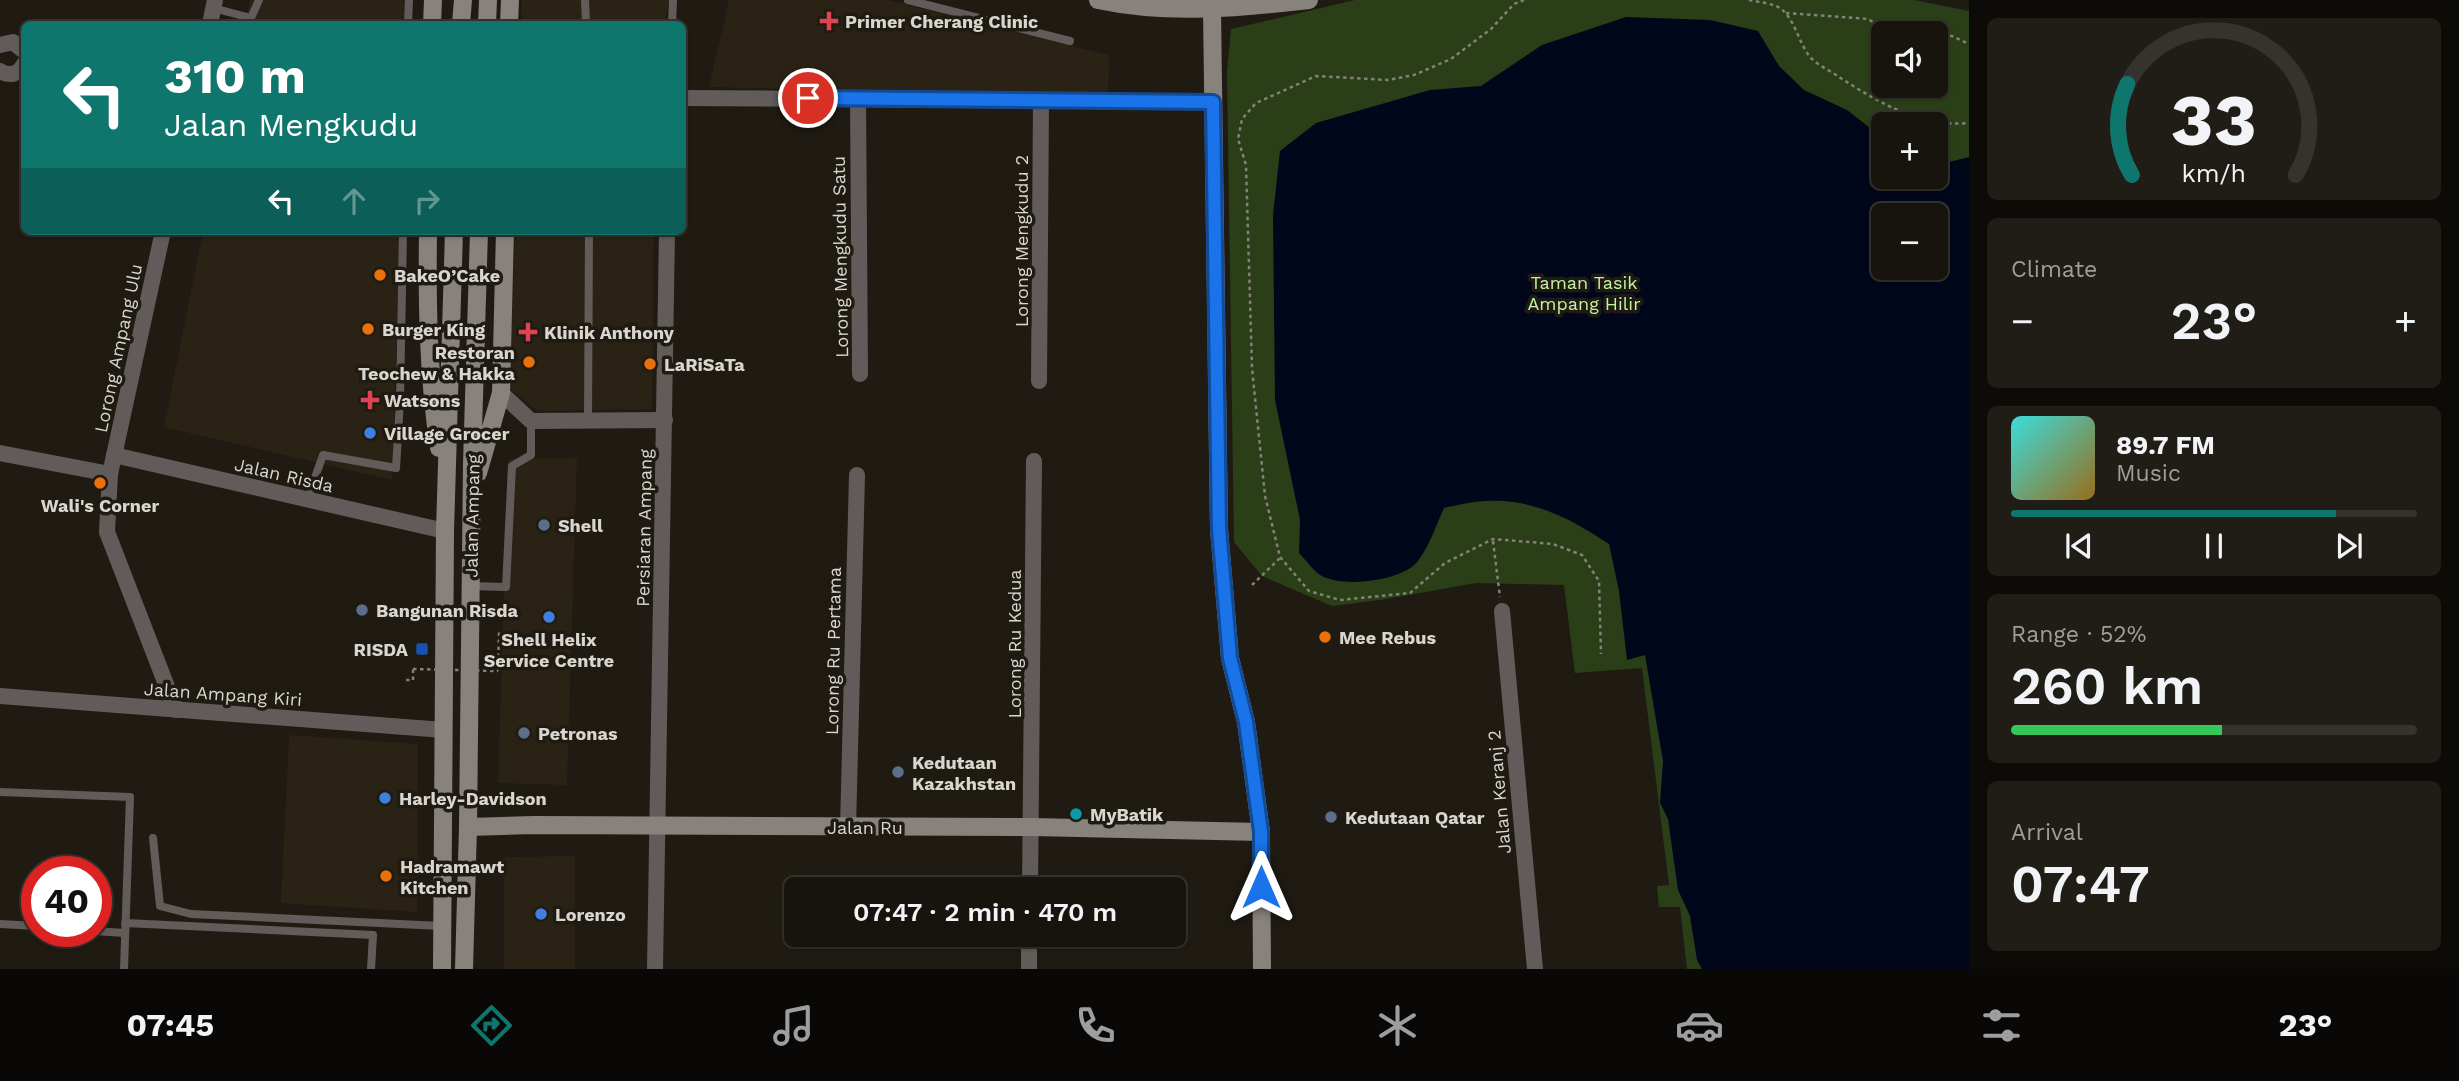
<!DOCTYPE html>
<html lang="en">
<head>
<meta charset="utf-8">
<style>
	body { margin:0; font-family:"Work Sans",sans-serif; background:#201d17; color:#f1f3f6; height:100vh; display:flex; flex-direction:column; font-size:26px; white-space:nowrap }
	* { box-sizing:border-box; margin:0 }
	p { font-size:23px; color:#9e9e9e }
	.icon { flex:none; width:38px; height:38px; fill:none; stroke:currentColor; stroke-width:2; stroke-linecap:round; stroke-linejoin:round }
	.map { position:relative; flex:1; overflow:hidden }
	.sheet { display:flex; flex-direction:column; gap:18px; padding:18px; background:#0d0b08; width:490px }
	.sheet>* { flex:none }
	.banner { position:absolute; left:21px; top:21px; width:665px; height:214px; border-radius:10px; box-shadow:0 2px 5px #0004,0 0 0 2px #36332e; background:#0f766e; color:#fff; overflow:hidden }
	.tools { position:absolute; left:1871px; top:21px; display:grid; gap:14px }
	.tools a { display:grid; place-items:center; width:77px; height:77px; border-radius:10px; background:#17140e; box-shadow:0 2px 5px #0004,0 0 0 2px #36332e; font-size:35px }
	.speed { position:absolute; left:21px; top:856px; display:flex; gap:14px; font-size:35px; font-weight:700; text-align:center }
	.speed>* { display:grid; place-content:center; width:91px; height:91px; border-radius:50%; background:#17140e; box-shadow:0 2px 5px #0004,0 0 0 2px #36332e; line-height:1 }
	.speed .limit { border:10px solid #d22; background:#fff; color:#111 }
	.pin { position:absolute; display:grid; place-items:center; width:60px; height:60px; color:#fff; margin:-30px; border:4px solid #fff; border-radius:50%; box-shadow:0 2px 7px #0007 }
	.me { position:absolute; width:77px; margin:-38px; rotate:0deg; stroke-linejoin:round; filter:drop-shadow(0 0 5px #0008) }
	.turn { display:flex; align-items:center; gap:24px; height:147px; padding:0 28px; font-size:32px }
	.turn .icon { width:91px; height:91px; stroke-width:2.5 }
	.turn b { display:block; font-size:49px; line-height:60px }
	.lanes { display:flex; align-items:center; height:66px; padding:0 28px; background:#0003; justify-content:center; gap:35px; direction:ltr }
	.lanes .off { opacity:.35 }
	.big { font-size:52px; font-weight:600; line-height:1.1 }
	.sheet .widget { flex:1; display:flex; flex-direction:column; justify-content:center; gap:10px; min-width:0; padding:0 24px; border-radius:10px; background:#201d17 }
	.sheet .dial { align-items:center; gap:0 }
	.dial svg { height:182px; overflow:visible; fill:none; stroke:#36332e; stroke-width:7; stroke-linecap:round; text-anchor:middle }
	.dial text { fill:#f1f3f6; stroke:none }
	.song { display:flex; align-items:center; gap:21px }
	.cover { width:84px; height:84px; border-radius:10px; background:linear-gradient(135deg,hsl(180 70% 55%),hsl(40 70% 35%)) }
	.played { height:7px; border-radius:4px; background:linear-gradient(90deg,#0f766e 80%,#36332e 80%) }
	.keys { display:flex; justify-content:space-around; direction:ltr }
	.heat { display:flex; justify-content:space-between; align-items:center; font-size:38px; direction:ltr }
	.charge { height:10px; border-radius:5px; background:linear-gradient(90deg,#34c759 52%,#36332e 0) }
	.trip { position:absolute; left:784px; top:877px; width:402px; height:70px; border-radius:10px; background:#17140e; box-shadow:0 2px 5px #0004,0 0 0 2px #36332e; font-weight:600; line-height:70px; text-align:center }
	.tab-bar { display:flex; height:112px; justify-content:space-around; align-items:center; background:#090806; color:#9e9e9e }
	.tab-bar .icon { width:49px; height:49px }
	.tab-bar .on { color:#0f766e }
	.tab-bar b { font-size:32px; color:#f1f3f6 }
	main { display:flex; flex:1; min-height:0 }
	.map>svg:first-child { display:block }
	.built { fill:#2a2215 }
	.green { fill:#2a3f18; fill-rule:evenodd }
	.water { fill:#00071b; fill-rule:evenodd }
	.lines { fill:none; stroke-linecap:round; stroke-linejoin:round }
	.path { stroke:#84817a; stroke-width:2.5; stroke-dasharray:3.5 3.5; stroke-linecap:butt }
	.lane { stroke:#615c59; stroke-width:8 }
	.street { stroke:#615c59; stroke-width:16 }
	.secondary { stroke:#88827d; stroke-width:18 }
	.path-bridge { stroke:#84817a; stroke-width:2.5; stroke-dasharray:3.5 3.5; stroke-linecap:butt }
	.route-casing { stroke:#114b97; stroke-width:18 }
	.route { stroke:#1a73e8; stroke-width:12 }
	.health-dot { fill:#e0444e; stroke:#1f1b13; stroke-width:2.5 }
	.food-dot { fill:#e8710a; stroke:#1f1b13; stroke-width:2.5 }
	.shop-dot { fill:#3f7fe0; stroke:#1f1b13; stroke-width:2.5 }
	.service-dot { fill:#5c6f8a; stroke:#1f1b13; stroke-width:2.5 }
	.transit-dot { fill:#1a4fb4; stroke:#1f1b13; stroke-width:2.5 }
	.culture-dot { fill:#0f9aa8; stroke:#1f1b13; stroke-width:2.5 }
	.labels { text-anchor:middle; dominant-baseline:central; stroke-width:7; stroke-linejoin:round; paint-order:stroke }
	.poi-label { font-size:18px; font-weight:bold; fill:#d9d6d0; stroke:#1f1b13; text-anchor:start }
	.street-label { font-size:18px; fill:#d9d6d0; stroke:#1f1b13 }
	.park-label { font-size:18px; fill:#c3f2a2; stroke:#1f1b13 }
</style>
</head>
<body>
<main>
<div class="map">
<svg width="1969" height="969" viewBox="0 0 1969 969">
	<rect width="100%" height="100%" fill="#1f1b13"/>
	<!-- built -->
	<g class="built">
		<polygon points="250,0 406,0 405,24 245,24"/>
		<polygon points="522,0 669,0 665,24 521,24"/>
		<polygon points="729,0 888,0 1109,55 1108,96 709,87"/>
		<polygon points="203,231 400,231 392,480 164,427"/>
		<polygon points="515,231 654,231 652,409 538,411 510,389"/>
		<polygon points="577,458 567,785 498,783 508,459"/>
		<polygon points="289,735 418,744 417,912 281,903"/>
		<polygon points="575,856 575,969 504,969 504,857"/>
	</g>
	<!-- green -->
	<path class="green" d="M1355 0H1914L1969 11V969H1687L1680 907H1659L1657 886 1669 885 1642 668 1575 673 1564 585 1476 583 1380 600 1332 606 1262 576 1234 542 1227 72 1231 29ZM1883 33H1936V86H1883ZM1883 124H1936V177H1883ZM1883 215H1936V268H1883Z"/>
	<!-- water -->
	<path class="water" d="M1626 17 1710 20 1758 31 1779 66 1804 90 1847 110 1883 138V177H1936V162L1941 164 1969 157V969H1702L1697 960 1690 916 1678 890 1668 819 1660 803 1663 761 1645 655 1627 660 1619 591 1609 544C1573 520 1532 498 1487 501 1473 501 1458 505 1444 508 1436 525 1430 545 1418 561 1403 581 1343 588 1322 576 1314 572 1306 560 1299 553L1300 520 1275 400 1273 215 1280 151 1316 123 1430 90 1481 86 1542 45ZM1883 215H1936V268H1883Z"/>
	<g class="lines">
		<!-- path -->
		<g class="path">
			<polyline points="1524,0 1514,4 1491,29 1451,59 1414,75 1388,80 1316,76 1256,103 1242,119 1238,139 1246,165 1252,368 1265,496 1280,557 1309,591 1340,600 1410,593 1445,563 1493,539 1553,544 1582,555 1599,581 1601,654"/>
			<path d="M1749 0C1758 2 1768 3 1776 6 1795 14 1798 45 1812 59 1819 66 1831 71 1839 77 1878 102 1921 128 1969 123"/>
			<polyline points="1786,13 1868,19 1891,33"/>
			<polyline points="1936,36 1952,36 1969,44"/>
			<polyline points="1493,541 1500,597"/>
			<polyline points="1252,585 1280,558"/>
			<polyline points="498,671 499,632 502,632"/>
			<polyline points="406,680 413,680 413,669"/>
		</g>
		<!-- lane -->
		<g class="lane">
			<polyline points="585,0 586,24"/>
			<polyline points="908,0 1070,41"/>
			<polyline points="213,8 251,18 259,0"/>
			<polyline points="408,24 409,0"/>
			<polyline points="672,24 673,0"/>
			<polyline points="403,231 400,401 433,407"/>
			<polyline points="588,421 589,231"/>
			<polyline points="307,500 323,455 396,468 400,401"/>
			<polyline points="470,586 506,587 512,466 531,455 531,421"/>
			<polyline points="0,792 130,797 124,969"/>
			<polyline points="153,838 160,906 191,914 441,926"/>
			<polyline points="125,923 373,935 371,969"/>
			<polyline points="0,924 37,926"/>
			<polyline points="95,931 125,933"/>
		</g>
		<!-- street -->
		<g class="street">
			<polyline points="210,24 215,0"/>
			<polyline points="0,45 13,42 24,51"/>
			<path d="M0 71C10 77 19 74 24 64"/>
			<polyline points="682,98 1214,102"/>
			<polyline points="858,98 860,374"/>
			<polyline points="163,231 110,474 107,532 176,710"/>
			<polyline points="1039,381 1041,100"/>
			<polyline points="501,393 531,421 665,420"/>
			<polyline points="0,453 110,474"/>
			<polyline points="114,455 445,531"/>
			<polyline points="1502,611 1535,969"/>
			<polyline points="0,696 444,730"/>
			<polyline points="848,828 857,475"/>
			<polyline points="1030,889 1034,461"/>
			<polyline points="655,969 667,231"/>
			<polyline points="1029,969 1029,934"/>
		</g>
		<!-- secondary -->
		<g class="secondary">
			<path d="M1098 0C1168 15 1239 8 1309 0"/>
			<polyline points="1212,9 1219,529 1230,658 1246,722 1261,832 1262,969"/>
			<polyline points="432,24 433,0"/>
			<polyline points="461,24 463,0"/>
			<polyline points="487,24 488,0"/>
			<polyline points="509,24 510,0"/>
			<path d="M428 231C427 303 428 376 439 448"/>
			<polyline points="478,473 501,393 505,231"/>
			<polyline points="468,827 534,825 1032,827 1261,832"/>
			<polyline points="442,969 445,531 454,231"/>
			<polyline points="464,969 468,827 472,464 479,231"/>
		</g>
		<!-- path-bridge -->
		<polyline class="path-bridge" points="413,669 498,671"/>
	</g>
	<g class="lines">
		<!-- route casing -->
		<g class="route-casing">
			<polyline id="route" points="808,98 1213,102 1219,529 1230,658 1246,722 1261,832 1261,887"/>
		</g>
		<!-- route -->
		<use href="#route" class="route"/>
	</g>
	<!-- markers -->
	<g class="health-dot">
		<path d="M825.5 10.5h7v7h7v7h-7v7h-7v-7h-7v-7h7z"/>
		<path d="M524.5 321.5h7v7h7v7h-7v7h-7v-7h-7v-7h7z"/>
		<path d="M366.5 389.5h7v7h7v7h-7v7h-7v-7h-7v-7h7z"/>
	</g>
	<g class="food-dot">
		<circle cx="380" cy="275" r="7"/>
		<circle cx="368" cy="329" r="7"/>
		<circle cx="529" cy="362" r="7"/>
		<circle cx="650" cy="364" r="7"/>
		<circle cx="100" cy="483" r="7"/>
		<circle cx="1325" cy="637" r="7"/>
		<circle cx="386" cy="876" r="7"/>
	</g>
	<g class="shop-dot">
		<circle cx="370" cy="433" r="7"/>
		<circle cx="549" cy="617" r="7"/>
		<circle cx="385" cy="798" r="7"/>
		<circle cx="541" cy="914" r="7"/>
	</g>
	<g class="service-dot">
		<circle cx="544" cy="525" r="7"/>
		<circle cx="362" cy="610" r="7"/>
		<circle cx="524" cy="733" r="7"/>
		<circle cx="898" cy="772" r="7"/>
		<circle cx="1331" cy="817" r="7"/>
	</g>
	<rect class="transit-dot" x="415" y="642" width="14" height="14" rx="3.5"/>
	<circle class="culture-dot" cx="1076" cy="814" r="7"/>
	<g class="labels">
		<!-- poi labels -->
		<g class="poi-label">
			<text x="845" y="21">Primer Cherang Clinic</text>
			<text x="394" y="275">BakeO’Cake</text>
			<text x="382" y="329">Burger King</text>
			<text x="544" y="332">Klinik Anthony</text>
			<text x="515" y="352" text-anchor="end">Restoran<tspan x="515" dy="21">Teochew &amp; Hakka</tspan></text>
			<text x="664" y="364">LaRiSaTa</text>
			<text x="384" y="400">Watsons</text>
			<text x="384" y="433">Village Grocer</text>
			<text x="100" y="505" text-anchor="middle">Wali's Corner</text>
			<text x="558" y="525">Shell</text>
			<text x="376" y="610">Bangunan Risda</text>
			<text x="1339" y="637">Mee Rebus</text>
			<text x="549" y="639" text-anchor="middle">Shell Helix<tspan x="549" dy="21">Service Centre</tspan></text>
			<text x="408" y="649" text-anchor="end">RISDA</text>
			<text x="538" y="733">Petronas</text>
			<text x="912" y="762">Kedutaan<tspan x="912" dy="21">Kazakhstan</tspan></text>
			<text x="399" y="798">Harley-Davidson</text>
			<text x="1090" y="814">MyBatik</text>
			<text x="1345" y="817">Kedutaan Qatar</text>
			<text x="400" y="866">Hadramawt<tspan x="400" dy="21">Kitchen</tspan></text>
			<text x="555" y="914">Lorenzo</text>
		</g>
		<!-- street labels -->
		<g class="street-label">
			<text transform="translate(1021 241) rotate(-90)">Lorong Mengkudu 2</text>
			<text transform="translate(840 257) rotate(-91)">Lorong Mengkudu Satu</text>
			<text transform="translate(118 348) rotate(-78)">Lorong Ampang Ulu</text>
			<text transform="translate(284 475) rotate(13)">Jalan Risda</text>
			<text transform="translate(472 516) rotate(-89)">Jalan Ampang</text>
			<text transform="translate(644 528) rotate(-89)">Persiaran Ampang</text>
			<text transform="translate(1014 644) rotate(-90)">Lorong Ru Kedua</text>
			<text transform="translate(833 651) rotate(-89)">Lorong Ru Pertama</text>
			<text transform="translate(223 694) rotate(4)">Jalan Ampang Kiri</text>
			<text transform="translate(1499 792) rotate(-95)">Jalan Keranj 2</text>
			<text x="865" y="827">Jalan Ru</text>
		</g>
		<!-- park labels -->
		<g class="park-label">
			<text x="1584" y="282">Taman Tasik<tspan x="1584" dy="21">Ampang Hilir</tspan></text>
		</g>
	</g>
</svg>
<div class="tools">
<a><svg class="icon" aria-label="sound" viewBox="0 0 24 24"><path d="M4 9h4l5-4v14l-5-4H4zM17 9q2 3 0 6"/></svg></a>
<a>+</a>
<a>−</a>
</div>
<div class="speed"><div class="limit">40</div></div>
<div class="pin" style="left:808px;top:98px;background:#d93025"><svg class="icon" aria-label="arrive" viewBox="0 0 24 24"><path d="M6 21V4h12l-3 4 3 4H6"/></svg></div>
<svg class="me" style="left:1261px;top:887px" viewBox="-20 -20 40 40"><path d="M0-17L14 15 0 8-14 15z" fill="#1a73e8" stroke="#fff" stroke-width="4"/></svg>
<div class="trip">07:47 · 2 min · 470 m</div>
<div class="banner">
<div class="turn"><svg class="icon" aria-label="left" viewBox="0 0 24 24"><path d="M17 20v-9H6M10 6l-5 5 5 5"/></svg><div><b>310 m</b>Jalan Mengkudu</div></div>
<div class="lanes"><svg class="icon" aria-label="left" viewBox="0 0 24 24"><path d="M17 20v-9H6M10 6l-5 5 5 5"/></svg><svg class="icon off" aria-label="ahead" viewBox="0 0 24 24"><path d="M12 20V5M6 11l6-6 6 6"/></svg><svg class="icon off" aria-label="right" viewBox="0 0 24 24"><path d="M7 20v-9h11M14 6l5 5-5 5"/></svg></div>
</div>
</div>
<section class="sheet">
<div class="widget dial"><svg viewBox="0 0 100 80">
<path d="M14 69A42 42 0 1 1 86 69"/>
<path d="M14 69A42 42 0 0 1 12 29" stroke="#0f766e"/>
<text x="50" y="56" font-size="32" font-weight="700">33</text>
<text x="50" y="72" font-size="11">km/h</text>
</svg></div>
<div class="widget"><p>Climate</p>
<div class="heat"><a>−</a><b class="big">23°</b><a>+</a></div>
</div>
<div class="widget">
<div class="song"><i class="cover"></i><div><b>89.7 FM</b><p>Music</p></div></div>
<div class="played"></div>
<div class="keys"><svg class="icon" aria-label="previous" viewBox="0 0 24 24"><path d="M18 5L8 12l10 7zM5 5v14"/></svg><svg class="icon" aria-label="pause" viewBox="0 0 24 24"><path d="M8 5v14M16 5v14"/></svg><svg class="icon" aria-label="next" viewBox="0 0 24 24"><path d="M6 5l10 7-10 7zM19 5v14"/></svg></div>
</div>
<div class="widget"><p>Range · 52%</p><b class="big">260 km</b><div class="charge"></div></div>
<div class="widget"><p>Arrival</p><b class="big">07:47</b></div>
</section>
</main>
<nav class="tab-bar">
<b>07:45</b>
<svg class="icon on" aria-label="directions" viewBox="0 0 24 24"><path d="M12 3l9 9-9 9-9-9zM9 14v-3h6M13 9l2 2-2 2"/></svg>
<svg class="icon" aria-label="music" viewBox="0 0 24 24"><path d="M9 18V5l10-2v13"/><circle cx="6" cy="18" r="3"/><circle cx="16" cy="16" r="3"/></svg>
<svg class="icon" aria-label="phone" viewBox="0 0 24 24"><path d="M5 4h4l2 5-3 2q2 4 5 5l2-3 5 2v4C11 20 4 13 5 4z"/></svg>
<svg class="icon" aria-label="climate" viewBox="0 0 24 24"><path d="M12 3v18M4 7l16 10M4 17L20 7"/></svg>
<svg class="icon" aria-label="car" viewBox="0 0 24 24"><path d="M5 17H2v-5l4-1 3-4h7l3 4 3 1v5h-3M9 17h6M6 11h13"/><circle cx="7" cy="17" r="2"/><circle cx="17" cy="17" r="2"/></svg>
<svg class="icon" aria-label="filters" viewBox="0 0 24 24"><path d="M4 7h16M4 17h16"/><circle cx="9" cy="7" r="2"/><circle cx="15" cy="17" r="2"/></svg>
<b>23°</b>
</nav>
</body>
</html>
